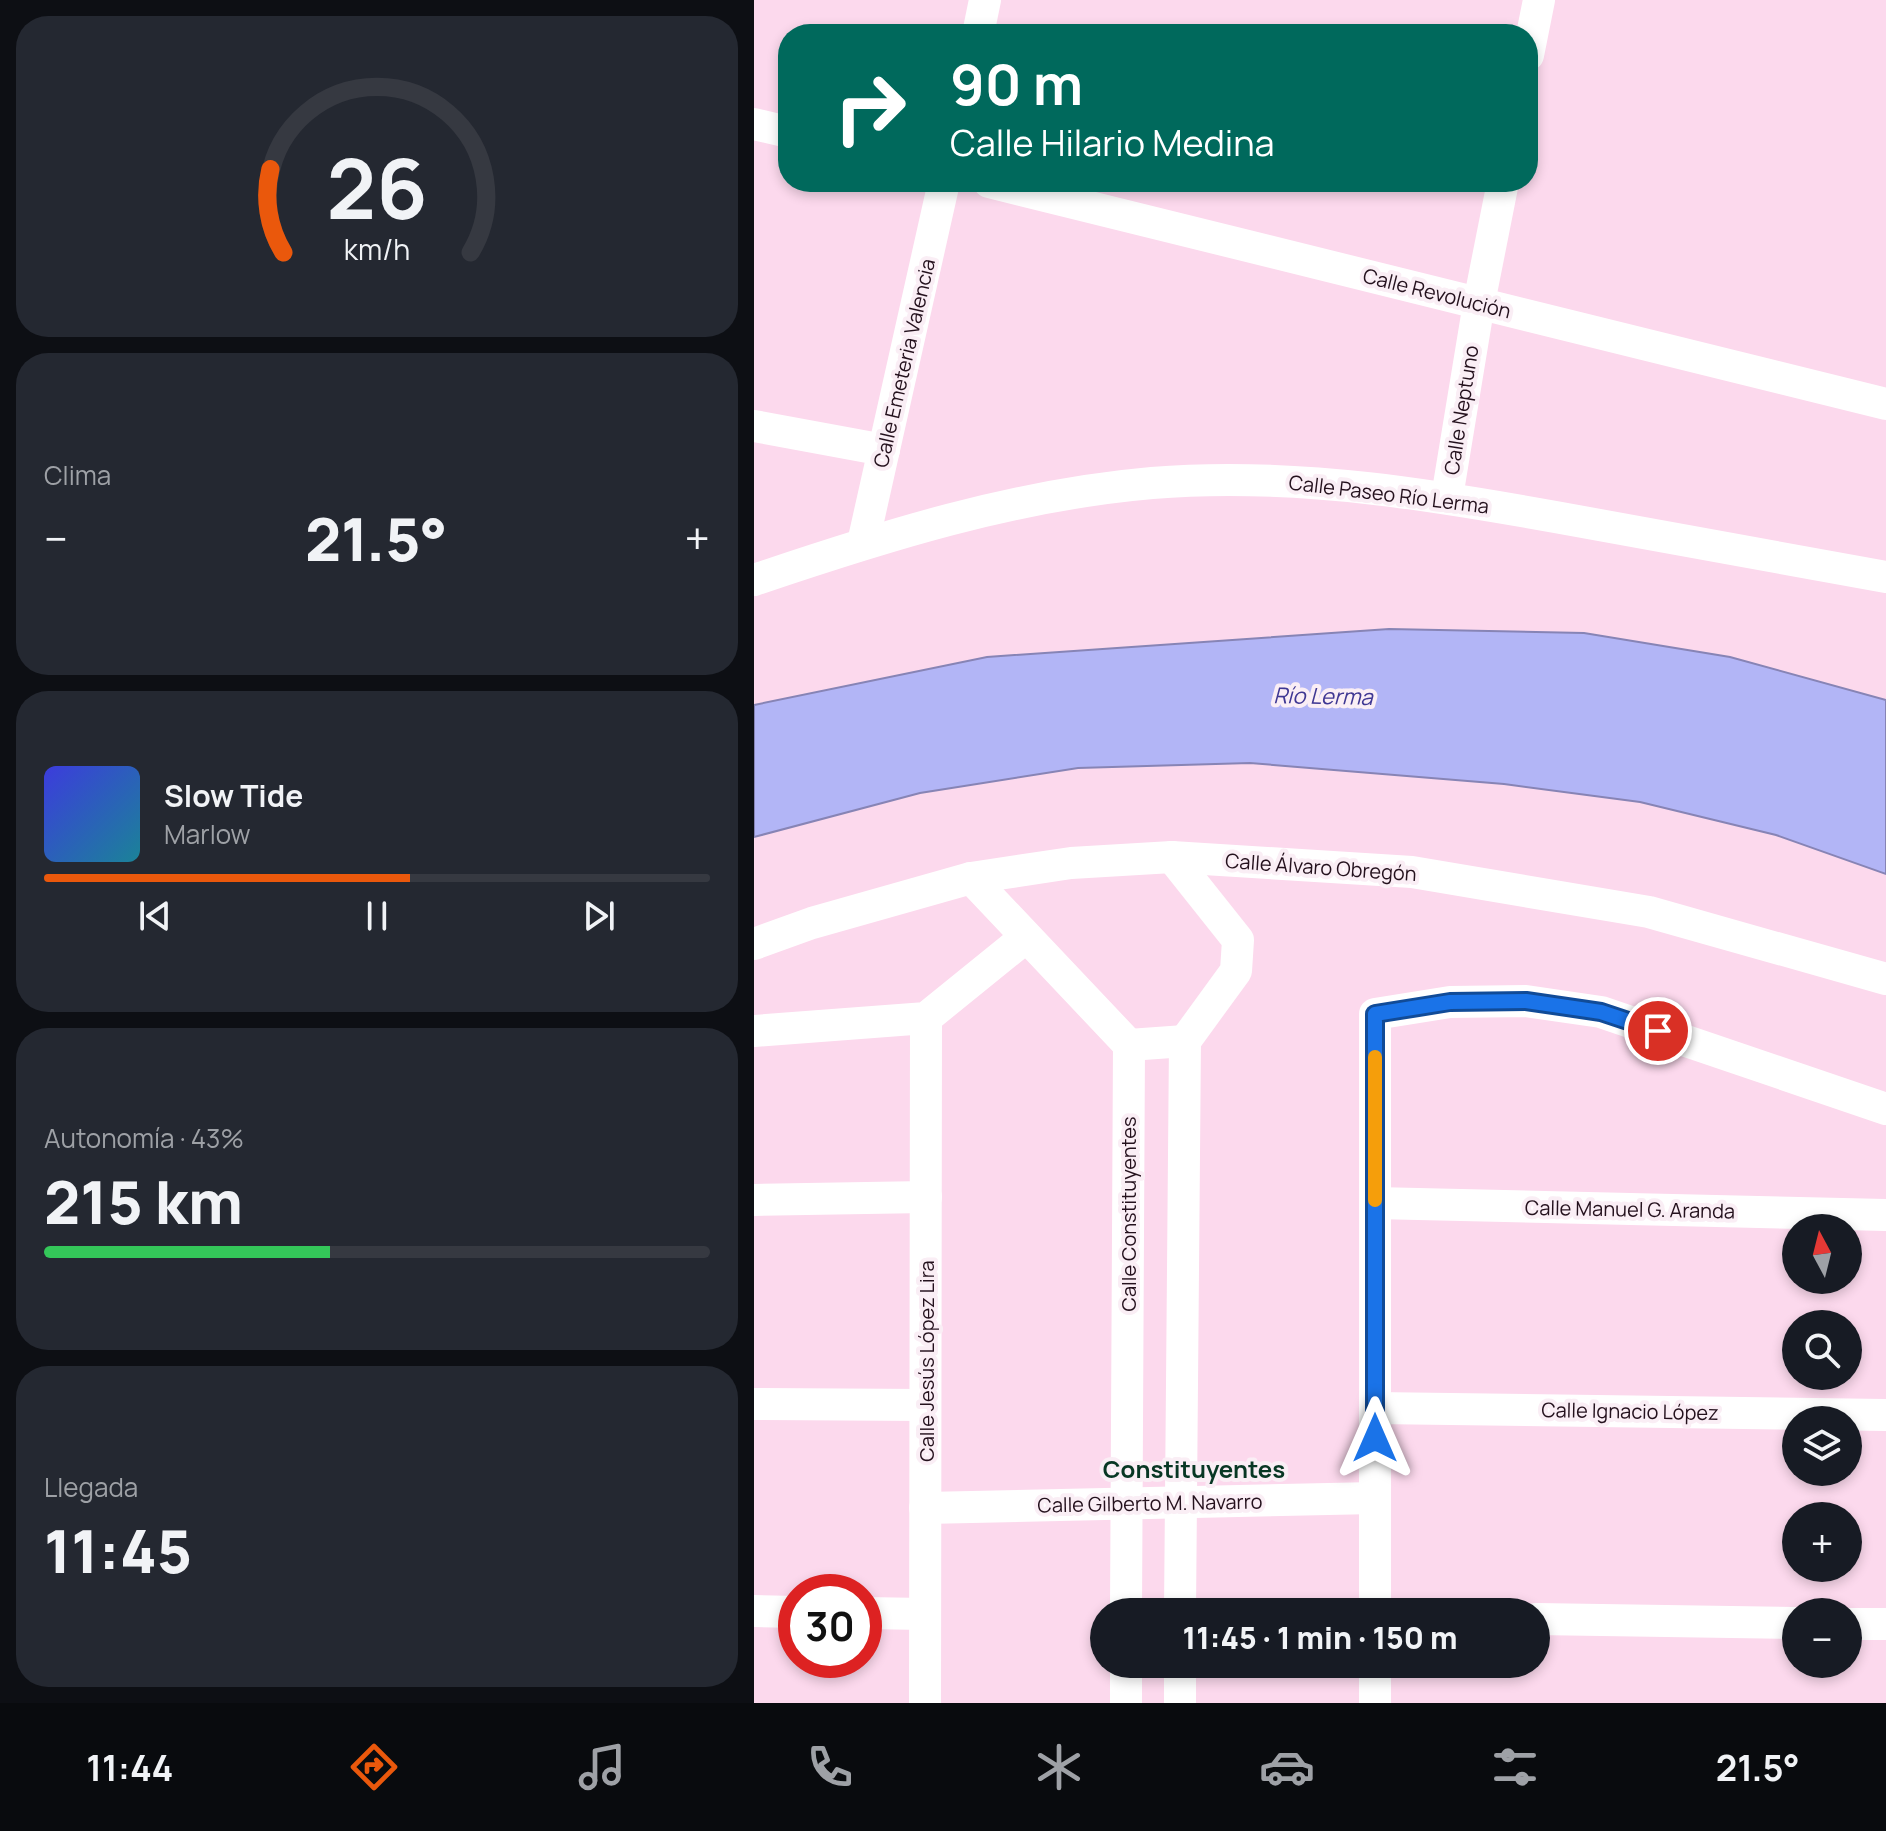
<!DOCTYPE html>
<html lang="es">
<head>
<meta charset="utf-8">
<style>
	body { margin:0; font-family:Manrope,sans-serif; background:#242831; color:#f1f3f6; height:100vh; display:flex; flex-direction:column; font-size:30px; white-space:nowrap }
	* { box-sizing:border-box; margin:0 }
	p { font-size:26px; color:#9ea1a6 }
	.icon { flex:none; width:44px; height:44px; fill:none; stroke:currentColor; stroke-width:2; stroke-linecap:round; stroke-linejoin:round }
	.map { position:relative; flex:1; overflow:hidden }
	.panel { display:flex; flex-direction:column; gap:16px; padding:16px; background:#0d0f14; width:754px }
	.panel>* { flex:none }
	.banner { position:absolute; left:24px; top:24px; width:760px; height:168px; border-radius:32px; box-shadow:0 4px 12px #0003; background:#00695c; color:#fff; overflow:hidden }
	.needle { width:52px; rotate:353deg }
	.buttons { position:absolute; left:1028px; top:1214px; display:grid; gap:16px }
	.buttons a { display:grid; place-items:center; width:80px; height:80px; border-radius:50%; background:#171b24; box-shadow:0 4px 12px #0003; font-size:40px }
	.speed { position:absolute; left:24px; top:1574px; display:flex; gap:16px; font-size:40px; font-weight:700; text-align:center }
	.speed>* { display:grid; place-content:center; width:104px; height:104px; border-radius:50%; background:#171b24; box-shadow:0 4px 12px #0003; line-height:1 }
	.speed .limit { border:12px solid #d22; background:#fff; color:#111 }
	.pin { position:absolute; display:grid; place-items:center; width:68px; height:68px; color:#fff; margin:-34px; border:4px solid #fff; border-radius:50%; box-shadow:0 2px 8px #0007 }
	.me { position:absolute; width:88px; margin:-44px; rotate:0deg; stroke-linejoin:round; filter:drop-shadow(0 0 6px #0008) }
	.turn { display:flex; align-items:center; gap:28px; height:168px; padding:0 40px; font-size:36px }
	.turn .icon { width:104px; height:104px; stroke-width:2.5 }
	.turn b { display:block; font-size:56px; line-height:68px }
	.big { font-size:60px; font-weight:800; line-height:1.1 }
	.panel .tile { flex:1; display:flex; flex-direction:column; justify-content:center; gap:12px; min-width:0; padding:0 28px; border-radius:32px; background:#242831 }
	.panel .dial { align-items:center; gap:0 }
	.dial svg { height:208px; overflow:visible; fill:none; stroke:#363941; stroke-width:7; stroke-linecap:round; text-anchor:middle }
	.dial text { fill:#f1f3f6; stroke:none }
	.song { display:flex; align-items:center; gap:24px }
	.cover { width:96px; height:96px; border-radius:12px; background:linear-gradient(135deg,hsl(240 70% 55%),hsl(190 70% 35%)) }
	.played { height:8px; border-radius:4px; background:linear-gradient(90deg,#ea580c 55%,#363941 55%) }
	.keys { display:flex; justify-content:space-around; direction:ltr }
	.heat { display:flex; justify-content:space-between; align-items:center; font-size:44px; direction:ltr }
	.charge { height:12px; border-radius:6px; background:linear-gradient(90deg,#34c759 43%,#363941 0) }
	.trip { position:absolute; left:336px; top:1598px; width:460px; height:80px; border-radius:40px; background:#171b24; box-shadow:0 4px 12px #0003; font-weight:800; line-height:80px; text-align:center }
	.tabs { display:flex; height:128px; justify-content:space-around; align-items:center; background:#090b0e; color:#9ea1a6 }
	.tabs .icon { width:56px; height:56px }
	.tabs .active { color:#ea580c }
	.tabs b { font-size:36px; color:#f1f3f6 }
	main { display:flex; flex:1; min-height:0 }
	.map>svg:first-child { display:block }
	.water { fill:#b2b5f6; stroke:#8784b5; stroke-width:2 }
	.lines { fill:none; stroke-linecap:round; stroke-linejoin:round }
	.minor { stroke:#fff; stroke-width:32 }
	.route-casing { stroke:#114b97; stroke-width:20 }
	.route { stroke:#1a73e8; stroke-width:14 }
	.slow { stroke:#f59e0b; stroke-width:14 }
	.labels { text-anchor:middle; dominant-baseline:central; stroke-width:8; stroke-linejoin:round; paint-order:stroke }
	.street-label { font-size:20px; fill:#24111d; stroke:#faeef5 }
	.water-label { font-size:22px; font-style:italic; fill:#3f3793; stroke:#faeef5 }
	.quarter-label { font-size:24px; font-weight:bold; fill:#083724; stroke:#faeef5 }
</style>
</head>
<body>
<main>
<section class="panel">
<div class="tile dial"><svg viewBox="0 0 100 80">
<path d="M14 69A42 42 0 1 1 86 69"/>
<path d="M14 69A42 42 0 0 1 9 37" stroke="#ea580c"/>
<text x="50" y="56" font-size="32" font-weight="700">26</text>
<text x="50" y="72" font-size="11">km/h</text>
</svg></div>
<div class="tile"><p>Clima</p>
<div class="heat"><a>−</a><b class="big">21.5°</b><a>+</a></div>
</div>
<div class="tile">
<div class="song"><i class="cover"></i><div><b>Slow Tide</b><p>Marlow</p></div></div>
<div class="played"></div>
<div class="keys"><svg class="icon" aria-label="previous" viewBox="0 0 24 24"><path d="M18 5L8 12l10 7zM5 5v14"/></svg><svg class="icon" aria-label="pause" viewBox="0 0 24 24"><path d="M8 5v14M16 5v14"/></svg><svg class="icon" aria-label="next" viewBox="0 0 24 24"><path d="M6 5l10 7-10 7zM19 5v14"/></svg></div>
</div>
<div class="tile"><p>Autonomía · 43%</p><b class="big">215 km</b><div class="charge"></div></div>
<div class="tile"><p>Llegada</p><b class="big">11:45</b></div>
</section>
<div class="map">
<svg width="1132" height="1703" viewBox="0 0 1132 1703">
	<rect width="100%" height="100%" fill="#fcd9ed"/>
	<!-- water -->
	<polygon class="water" points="635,629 830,633 976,657 1132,700 1132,874 1022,835 886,802 750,784 496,763 324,768 166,793 0,837 0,705 233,657"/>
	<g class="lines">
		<!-- minor -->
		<g class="minor">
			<polyline points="224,34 231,0"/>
			<polyline points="774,55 785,0"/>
			<polyline points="0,124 34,132"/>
			<polyline points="235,182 1132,404"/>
			<polyline points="0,426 130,450"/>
			<polyline points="693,497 725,303 749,182"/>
			<polyline points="109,543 190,182"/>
			<path d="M0 580C130 536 260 495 398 483 543 471 687 496 829 522 930 540 1031 559 1132 577"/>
			<polyline points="418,857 484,940 482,971 431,1041 426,1612"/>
			<polyline points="217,878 375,1045 372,1612"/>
			<polyline points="0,944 58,923 217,878 317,863 418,857 658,872 895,912 1132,979"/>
			<polyline points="0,1031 172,1018 272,937"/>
			<polyline points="375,1045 431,1041"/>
			<polyline points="0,1200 172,1197"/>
			<polyline points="621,1203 1132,1215"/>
			<polyline points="0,1404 171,1405"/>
			<polyline points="621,1408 1132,1415"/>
			<polyline points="171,1508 621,1498"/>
			<polyline points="0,1611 42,1612"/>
			<polyline points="621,1612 621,1014 696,1002 772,1001 847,1012 1132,1109"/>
			<polyline points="110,1613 171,1614"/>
			<polyline points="782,1619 1042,1623"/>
			<polyline points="1094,1624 1132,1624"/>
			<polyline points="171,1703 172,1018"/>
			<polyline points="372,1703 372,1664"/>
			<polyline points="426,1703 426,1664"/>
			<polyline points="621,1703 621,1664"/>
		</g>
	</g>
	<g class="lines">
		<!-- route casing -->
		<g class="route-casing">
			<polyline id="route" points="621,1438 621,1014 696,1002 772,1001 847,1012 904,1031"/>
		</g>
		<!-- route -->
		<use href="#route" class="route"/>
		<!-- slow -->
		<polyline class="slow" points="621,1057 621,1200"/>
	</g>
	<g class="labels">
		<!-- street labels -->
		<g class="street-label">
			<text transform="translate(683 293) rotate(14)">Calle Revolución</text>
			<text transform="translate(150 363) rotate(-77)">Calle Emeteria Valencia</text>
			<text transform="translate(707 410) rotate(-81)">Calle Neptuno</text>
			<text transform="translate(635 494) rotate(7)">Calle Paseo Río Lerma</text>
			<text transform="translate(567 867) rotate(4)">Calle Álvaro Obregón</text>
			<text transform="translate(876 1209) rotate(1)">Calle Manuel G. Aranda</text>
			<text transform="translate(374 1214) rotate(-90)">Calle Constituyentes</text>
			<text transform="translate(172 1361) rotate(-90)">Calle Jesús López Lira</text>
			<text transform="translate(876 1411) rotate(1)">Calle Ignacio López</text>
			<text transform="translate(396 1503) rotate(-1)">Calle Gilberto M. Navarro</text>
		</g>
		<!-- water labels -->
		<g class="water-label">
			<text transform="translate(569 696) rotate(1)">Río Lerma</text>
		</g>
		<!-- quarter labels -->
		<g class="quarter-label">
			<text x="440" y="1468">Constituyentes</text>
		</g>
	</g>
</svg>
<div class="buttons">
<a><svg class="needle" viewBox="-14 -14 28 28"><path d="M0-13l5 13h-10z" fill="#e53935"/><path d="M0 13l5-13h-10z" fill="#9ea1a6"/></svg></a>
<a><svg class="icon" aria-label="search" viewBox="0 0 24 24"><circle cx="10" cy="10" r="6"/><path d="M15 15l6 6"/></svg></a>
<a><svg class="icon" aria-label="layers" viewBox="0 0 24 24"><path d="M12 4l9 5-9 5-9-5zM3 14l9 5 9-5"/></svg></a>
<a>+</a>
<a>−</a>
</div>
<div class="speed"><div class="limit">30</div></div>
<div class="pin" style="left:904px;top:1031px;background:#d93025"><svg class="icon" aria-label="arrive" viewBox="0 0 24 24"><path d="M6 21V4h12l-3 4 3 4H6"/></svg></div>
<svg class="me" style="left:621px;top:1438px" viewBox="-20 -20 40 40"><path d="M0-17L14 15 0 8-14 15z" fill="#1a73e8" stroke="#fff" stroke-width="4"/></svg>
<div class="trip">11:45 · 1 min · 150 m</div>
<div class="banner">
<div class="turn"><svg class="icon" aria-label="right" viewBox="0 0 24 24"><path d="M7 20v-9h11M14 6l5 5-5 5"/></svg><div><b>90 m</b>Calle Hilario Medina</div></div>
</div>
</div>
</main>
<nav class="tabs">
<b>11:44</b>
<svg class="icon active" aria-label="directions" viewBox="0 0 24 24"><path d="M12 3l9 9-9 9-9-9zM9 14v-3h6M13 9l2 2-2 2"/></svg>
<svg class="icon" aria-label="music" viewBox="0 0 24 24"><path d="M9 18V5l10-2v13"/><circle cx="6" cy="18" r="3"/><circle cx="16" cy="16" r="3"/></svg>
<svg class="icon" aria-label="phone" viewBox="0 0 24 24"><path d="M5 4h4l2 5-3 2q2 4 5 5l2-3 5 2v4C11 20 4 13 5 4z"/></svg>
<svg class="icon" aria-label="climate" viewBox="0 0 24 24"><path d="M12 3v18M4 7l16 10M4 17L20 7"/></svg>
<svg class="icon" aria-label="car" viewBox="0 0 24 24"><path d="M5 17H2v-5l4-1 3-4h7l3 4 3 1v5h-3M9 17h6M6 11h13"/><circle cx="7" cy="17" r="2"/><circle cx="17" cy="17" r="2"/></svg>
<svg class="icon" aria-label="filters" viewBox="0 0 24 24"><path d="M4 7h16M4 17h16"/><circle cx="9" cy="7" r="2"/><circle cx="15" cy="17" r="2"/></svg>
<b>21.5°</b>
</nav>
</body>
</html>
